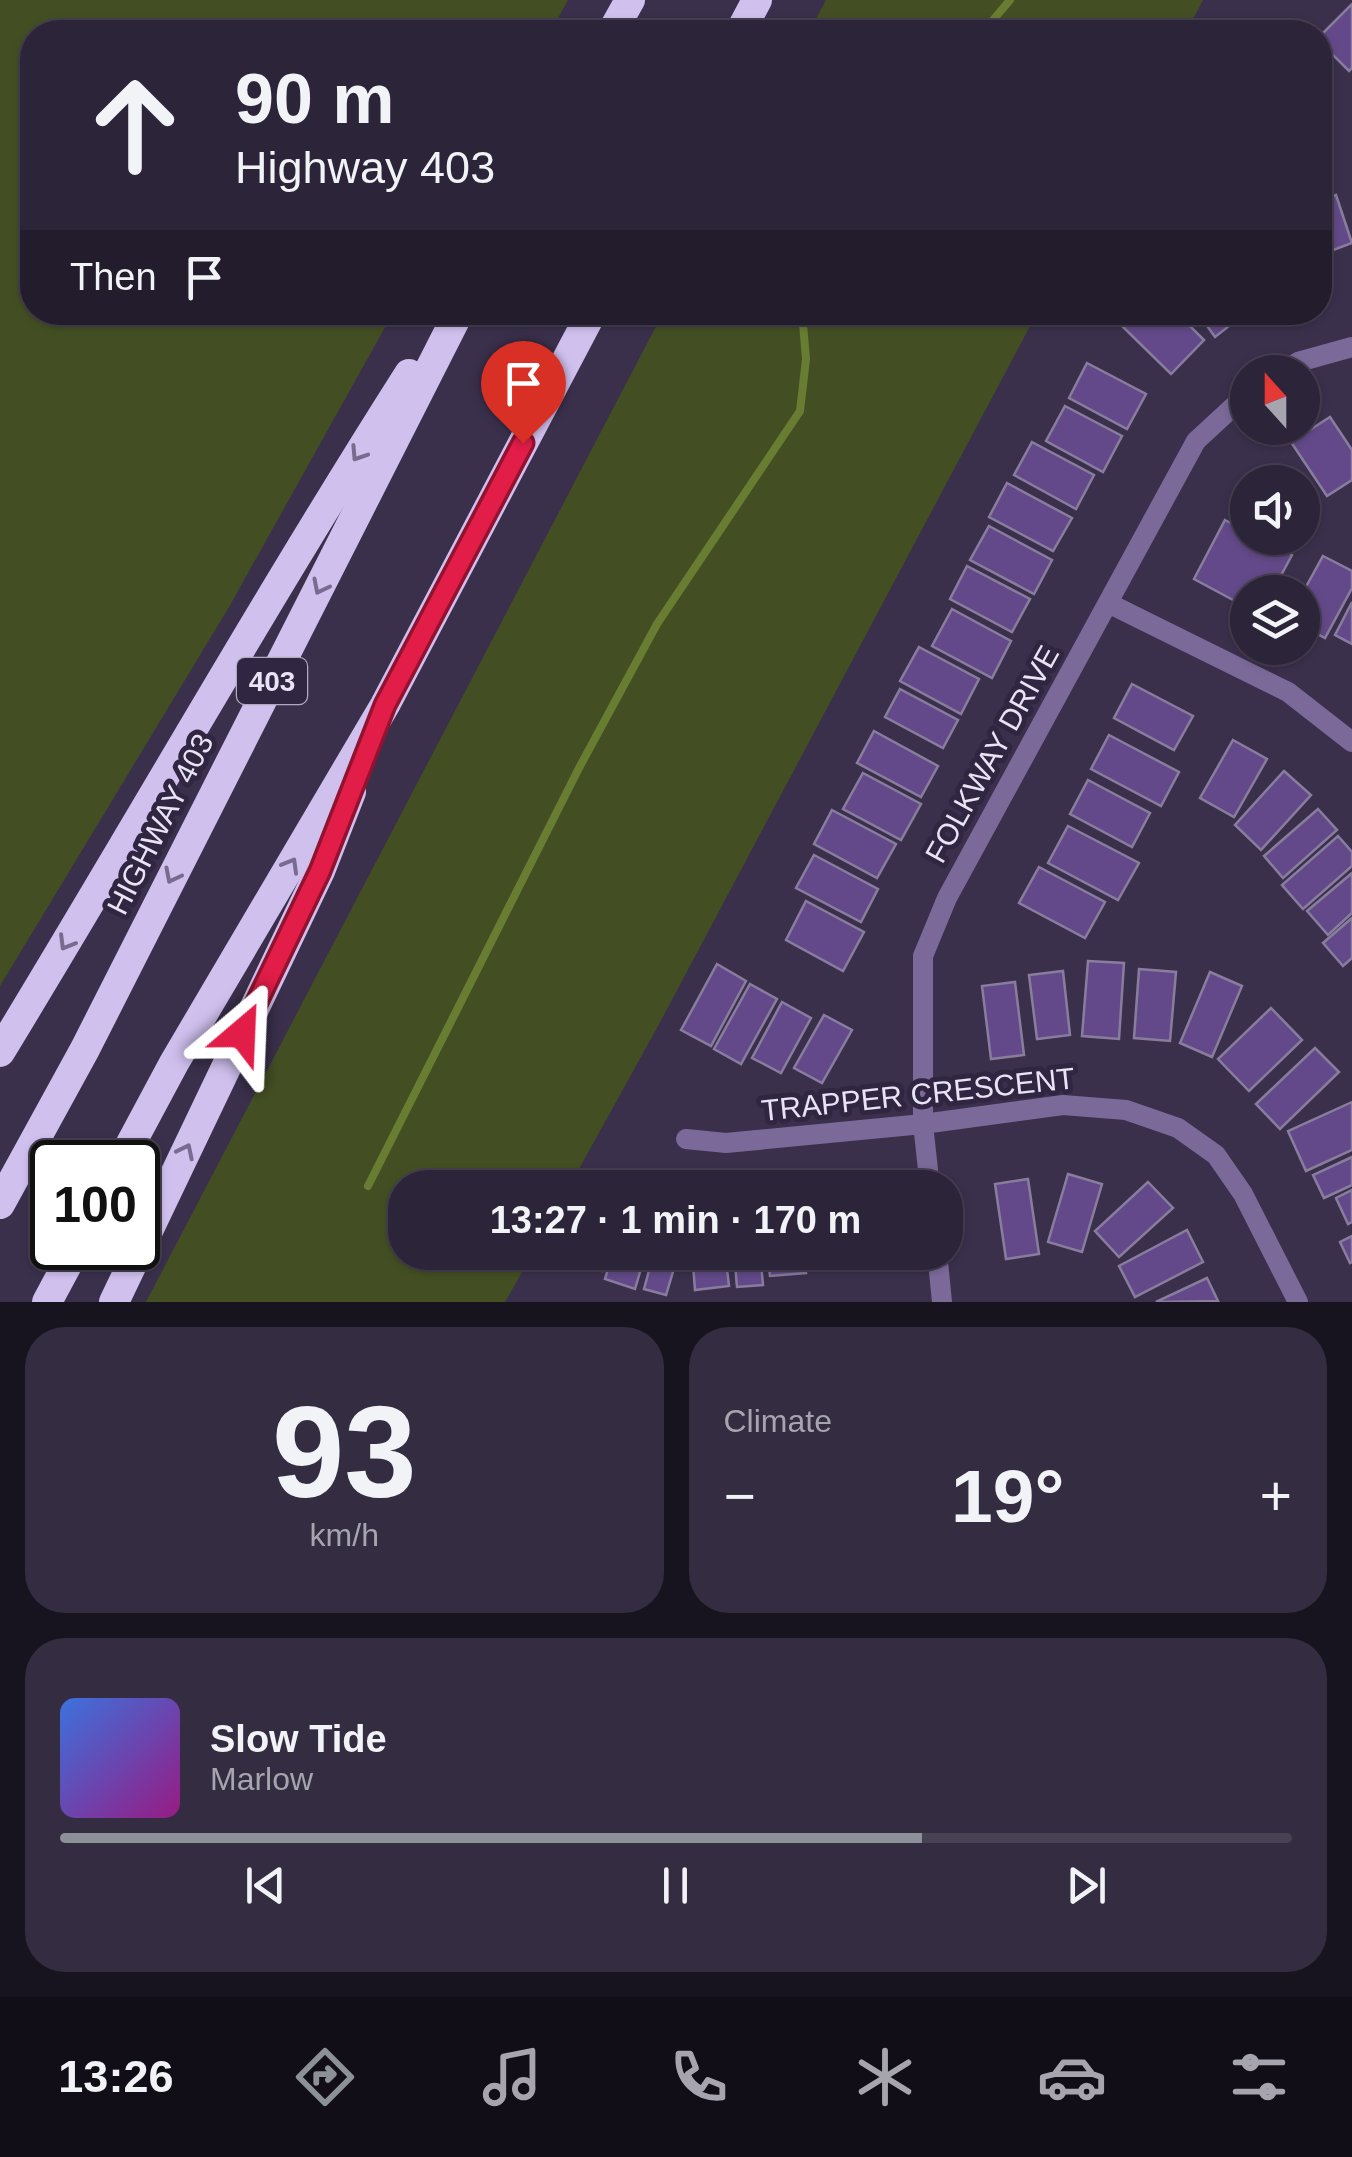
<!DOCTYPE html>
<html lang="en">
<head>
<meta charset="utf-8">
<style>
	body { margin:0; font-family:Helvetica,sans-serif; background:#342c41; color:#f1f3f6; height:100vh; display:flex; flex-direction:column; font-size:38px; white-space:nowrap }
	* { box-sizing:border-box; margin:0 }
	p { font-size:32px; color:#a6a4ae }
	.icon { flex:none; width:55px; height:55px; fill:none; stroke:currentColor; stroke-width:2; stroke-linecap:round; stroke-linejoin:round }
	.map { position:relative; height:1302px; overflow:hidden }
	.details { display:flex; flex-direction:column; gap:25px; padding:25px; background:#18141f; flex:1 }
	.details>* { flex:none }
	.banner { position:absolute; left:20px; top:20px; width:1312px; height:305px; border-radius:40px; box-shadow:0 2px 8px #0004,0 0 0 2px #484153; background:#2c2439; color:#f1f3f6; overflow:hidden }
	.needle { width:65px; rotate:339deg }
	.buttons { position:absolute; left:1230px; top:355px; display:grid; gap:20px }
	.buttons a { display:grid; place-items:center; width:90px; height:90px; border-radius:50%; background:#2c2439; box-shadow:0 2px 8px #0004,0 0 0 2px #484153; font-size:50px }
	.speed { position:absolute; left:30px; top:1140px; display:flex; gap:20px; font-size:50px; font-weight:700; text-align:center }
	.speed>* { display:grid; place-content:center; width:130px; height:130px; border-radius:50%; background:#2c2439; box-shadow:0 2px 8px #0004,0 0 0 2px #484153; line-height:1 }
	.speed .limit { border:5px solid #111; border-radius:15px; background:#fff; color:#111 }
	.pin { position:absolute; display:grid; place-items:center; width:85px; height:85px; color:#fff; margin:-102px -42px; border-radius:50% 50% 50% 0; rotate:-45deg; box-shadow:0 0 10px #0007 }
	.pin .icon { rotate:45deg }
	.me { position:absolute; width:110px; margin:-55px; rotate:26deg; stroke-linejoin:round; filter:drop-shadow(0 0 8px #0008) }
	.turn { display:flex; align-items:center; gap:35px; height:210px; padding:0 50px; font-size:45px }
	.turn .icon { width:130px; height:130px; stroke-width:2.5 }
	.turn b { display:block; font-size:70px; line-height:85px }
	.then { display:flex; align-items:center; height:95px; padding:0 50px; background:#0003; gap:20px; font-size:38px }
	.big { font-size:75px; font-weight:700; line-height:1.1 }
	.details .card { flex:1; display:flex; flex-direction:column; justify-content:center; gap:15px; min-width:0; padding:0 35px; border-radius:40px; background:#342c41 }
	.details .dial { align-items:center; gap:0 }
	.dial b { font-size:130px; line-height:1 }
	.song { display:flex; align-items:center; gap:30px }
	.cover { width:120px; height:120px; border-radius:15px; background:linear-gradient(135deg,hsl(220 70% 55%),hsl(310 70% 35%)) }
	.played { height:10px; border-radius:5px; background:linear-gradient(90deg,#8c9099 70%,#484153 70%) }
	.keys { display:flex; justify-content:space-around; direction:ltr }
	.heat { display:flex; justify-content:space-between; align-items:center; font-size:55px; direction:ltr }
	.details .tiles { flex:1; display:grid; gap:25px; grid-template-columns:1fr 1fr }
	.card:last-child { grid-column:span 2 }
	.trip { position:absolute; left:388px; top:1170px; width:575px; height:100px; border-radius:40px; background:#2c2439; box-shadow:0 2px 8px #0004,0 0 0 2px #484153; font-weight:700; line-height:100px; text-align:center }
	.tabs { display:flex; height:160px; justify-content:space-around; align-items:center; background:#120e17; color:#a6a4ae }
	.tabs .icon { width:70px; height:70px }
	.tabs .current { color:#8c9099 }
	.tabs b { font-size:45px; color:#f1f3f6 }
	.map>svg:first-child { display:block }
	.green { fill:#434f23 }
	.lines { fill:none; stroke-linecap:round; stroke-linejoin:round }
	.stream { stroke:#697d32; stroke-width:8 }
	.building { fill:#634989; stroke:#887d9d; stroke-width:2.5 }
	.minor { stroke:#7b6a99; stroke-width:20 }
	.tertiary { stroke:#7b6a99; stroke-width:20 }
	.motorway { stroke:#d0c0ee; stroke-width:30 }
	.oneway { stroke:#786b8f }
	.route-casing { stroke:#92132f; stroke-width:25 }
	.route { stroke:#e11d48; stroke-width:18 }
	.labels { text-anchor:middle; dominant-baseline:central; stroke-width:10; stroke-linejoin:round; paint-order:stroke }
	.shield { fill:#302641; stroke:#b1aabf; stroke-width:2.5 }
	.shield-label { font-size:28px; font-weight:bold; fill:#e8e3f5 }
	.street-label { font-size:30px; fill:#e8e3f5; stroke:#302641 }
</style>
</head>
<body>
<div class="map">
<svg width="1352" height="1302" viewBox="0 0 1352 1302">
	<rect width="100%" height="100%" fill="#3a304c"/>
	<!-- green -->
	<g class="green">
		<polygon points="0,0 568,0 550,32 32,32 32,312 393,313 229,607 0,986"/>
		<polygon points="826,0 1203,0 1186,32 809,32"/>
		<polygon points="663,313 1037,313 658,1026 569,1187 405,1188 405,1252 533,1253 505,1302 146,1302"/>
	</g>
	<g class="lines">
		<!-- stream -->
		<g class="stream">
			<polyline points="983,32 1010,0"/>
			<polyline points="368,1186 579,768 657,624 800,411 806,359 803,324 808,312"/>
		</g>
	</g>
	<!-- building -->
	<g class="building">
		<polygon points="1352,4 1352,68 1349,71 1320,42 1320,36"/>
		<polygon points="1336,195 1352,243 1320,255 1320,201"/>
		<polygon points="1138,312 1176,312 1204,340 1171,374 1123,327"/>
		<polygon points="1197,312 1247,312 1215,337"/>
		<polygon points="1087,363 1146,394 1127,429 1069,398"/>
		<polygon points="1065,406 1122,436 1103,472 1046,441"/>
		<polygon points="1330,417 1352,450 1352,480 1327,496 1291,442"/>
		<polygon points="1032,442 1094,475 1076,509 1014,475"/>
		<polygon points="1260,468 1283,482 1251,482"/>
		<polygon points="1007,483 1072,518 1053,551 989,517"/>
		<polygon points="1248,487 1248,514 1235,506"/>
		<polygon points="1225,520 1248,532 1248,538 1258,538 1292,555 1272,592 1248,592 1248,608 1194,579"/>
		<polygon points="989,526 1052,560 1034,594 970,560"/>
		<polygon points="1323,556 1352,571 1352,588 1325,638 1302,626 1302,594"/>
		<polygon points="967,566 1030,599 1012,632 950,599"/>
		<polygon points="1352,602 1352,644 1335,635"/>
		<polygon points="952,609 1011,641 992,678 932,646"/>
		<polygon points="919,647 979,679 961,714 900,681"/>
		<polygon points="1132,684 1193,716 1174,750 1114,718"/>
		<polygon points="900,689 958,720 943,748 885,717"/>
		<polygon points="874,731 938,766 921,797 857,763"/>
		<polygon points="1109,735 1179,772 1161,806 1091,769"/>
		<polygon points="1233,740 1267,759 1234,817 1200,798"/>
		<polygon points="1284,771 1311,795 1261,850 1235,825"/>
		<polygon points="863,773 921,804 901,840 843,809"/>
		<polygon points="1088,780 1150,813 1132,847 1070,814"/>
		<polygon points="1318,809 1337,830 1283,878 1264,856"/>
		<polygon points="832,810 896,844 877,878 814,844"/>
		<polygon points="1068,826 1139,863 1118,900 1048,863"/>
		<polygon points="1338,836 1352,852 1352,866 1303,909 1282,885"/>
		<polygon points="814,855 878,889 861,922 796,888"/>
		<polygon points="1039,867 1105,902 1085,938 1019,903"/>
		<polygon points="1352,873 1352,913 1328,935 1307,911"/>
		<polygon points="806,901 864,932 843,971 786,940"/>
		<polygon points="1352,918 1352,958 1343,966 1323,943"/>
		<polygon points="1088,961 1124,963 1119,1039 1082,1036"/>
		<polygon points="717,964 746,981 711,1046 681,1030"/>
		<polygon points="1139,969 1176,972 1170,1041 1134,1038"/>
		<polygon points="1063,971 1070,1035 1037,1039 1029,975"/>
		<polygon points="1210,972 1242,986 1212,1057 1180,1043"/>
		<polygon points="1015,982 1024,1055 991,1059 982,986"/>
		<polygon points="750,984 777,999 741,1064 714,1049"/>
		<polygon points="782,1002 811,1018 781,1073 752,1058"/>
		<polygon points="1271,1008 1302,1040 1249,1091 1218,1059"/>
		<polygon points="824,1015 852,1030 822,1083 794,1068"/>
		<polygon points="1315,1048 1339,1072 1280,1129 1256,1104"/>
		<polygon points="1352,1102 1352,1150 1306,1171 1288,1131"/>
		<polygon points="1352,1157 1352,1185 1324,1198 1313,1175"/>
		<polygon points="1068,1174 1102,1184 1082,1252 1048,1242"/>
		<polygon points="1028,1179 1039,1254 1006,1259 995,1184"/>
		<polygon points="1148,1182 1173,1208 1119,1257 1095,1231"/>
		<polygon points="1352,1190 1352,1222 1348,1224 1336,1198"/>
		<polygon points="1187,1230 1203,1262 1135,1297 1119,1266"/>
		<polygon points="1352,1236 1352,1262 1350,1263 1340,1242"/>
		<polygon points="577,1252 608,1252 602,1271 574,1263"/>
		<polygon points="613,1252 646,1252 635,1289 605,1279"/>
		<polygon points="654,1252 679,1252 666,1295 644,1289"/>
		<polygon points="692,1252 725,1252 729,1286 695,1290"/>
		<polygon points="734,1252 760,1252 763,1285 737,1287"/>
		<polygon points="767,1252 804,1252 806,1273 770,1276"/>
		<polygon points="808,1252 840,1252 840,1262 809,1265"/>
		<polygon points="844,1252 875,1252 876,1261 845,1264"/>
		<polygon points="1207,1278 1218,1301 1156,1302"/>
	</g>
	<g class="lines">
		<!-- minor -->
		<g class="minor">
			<polyline points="1108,603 1288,692 1352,742"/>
			<polyline points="686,1139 726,1143 923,1124 1063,1105 1126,1110 1178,1128 1216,1155 1243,1194 1298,1302"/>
		</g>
		<!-- tertiary -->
		<g class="tertiary">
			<polyline points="1281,372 1298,362 1352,347"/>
			<polyline points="930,1188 923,1124 923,956 947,898 1196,441 1248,393"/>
			<polyline points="937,1252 942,1302"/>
		</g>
		<!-- motorway -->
		<g class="motorway">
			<polyline points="612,32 630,0"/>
			<polyline points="740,32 757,0"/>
			<path d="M0 1052C137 827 267 597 409 374"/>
			<polyline points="121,1162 174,1063 385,705 592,312"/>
			<polyline points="0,1204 85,1049 459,312"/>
			<polyline points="47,1302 76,1248"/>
			<polyline points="114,1302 320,871 351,792"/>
		</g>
	</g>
	<!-- one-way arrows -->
	<defs><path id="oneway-chevron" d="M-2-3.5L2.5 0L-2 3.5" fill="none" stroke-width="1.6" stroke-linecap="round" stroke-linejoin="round" transform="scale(2.5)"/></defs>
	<g class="oneway">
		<use href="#oneway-chevron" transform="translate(358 454) rotate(123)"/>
		<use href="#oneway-chevron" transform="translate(320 587) rotate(117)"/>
		<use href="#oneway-chevron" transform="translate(291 865) rotate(-60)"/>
		<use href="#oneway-chevron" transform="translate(172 876) rotate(117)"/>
		<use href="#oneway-chevron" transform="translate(66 943) rotate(121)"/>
		<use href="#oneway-chevron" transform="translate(186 1151) rotate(-64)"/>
	</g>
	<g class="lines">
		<!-- route casing -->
		<g class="route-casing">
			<polyline id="route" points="242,1033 320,871 385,705 523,443"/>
		</g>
		<!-- route -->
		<use href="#route" class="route"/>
	</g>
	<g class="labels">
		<!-- shield labels -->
		<rect class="shield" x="237" y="658" width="70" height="46" rx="8"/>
		<g class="shield-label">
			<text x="272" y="681">403</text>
		</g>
		<!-- street labels -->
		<g class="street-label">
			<text transform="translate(992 754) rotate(-61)">FOLKWAY DRIVE</text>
			<text transform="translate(160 824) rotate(-63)">HIGHWAY 403</text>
			<text transform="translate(918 1094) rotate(-6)">TRAPPER CRESCENT</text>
		</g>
	</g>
</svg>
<div class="buttons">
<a><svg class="needle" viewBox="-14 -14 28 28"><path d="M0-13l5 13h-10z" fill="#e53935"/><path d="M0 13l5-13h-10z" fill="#a6a4ae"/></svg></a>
<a><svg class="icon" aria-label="sound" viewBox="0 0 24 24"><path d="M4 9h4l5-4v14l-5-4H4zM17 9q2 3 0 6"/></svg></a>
<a><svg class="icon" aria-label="layers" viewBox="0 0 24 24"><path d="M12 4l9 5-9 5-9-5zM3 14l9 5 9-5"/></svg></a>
</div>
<div class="speed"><div class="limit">100</div></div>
<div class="pin" style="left:523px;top:443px;background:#d93025"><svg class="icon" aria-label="arrive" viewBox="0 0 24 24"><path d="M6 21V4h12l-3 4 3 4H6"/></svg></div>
<svg class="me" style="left:242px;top:1033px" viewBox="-20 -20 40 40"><path d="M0-17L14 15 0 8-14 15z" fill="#e11d48" stroke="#fff" stroke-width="4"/></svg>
<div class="trip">13:27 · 1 min · 170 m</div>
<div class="banner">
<div class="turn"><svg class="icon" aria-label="ahead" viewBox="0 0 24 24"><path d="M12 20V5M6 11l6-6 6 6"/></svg><div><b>90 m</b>Highway 403</div></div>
<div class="then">Then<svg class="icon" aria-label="arrive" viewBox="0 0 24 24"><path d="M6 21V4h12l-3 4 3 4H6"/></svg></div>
</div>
</div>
<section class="details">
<div class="tiles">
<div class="card dial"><b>93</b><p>km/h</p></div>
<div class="card"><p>Climate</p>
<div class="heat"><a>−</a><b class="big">19°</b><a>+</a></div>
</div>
<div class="card">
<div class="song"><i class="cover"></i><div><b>Slow Tide</b><p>Marlow</p></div></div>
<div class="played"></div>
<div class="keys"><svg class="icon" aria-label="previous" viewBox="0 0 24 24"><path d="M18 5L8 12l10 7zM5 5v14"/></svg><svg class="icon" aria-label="pause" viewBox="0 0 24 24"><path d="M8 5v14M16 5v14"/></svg><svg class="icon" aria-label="next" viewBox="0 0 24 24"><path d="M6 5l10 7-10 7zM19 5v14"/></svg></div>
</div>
</div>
</section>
<nav class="tabs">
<b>13:26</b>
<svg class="icon current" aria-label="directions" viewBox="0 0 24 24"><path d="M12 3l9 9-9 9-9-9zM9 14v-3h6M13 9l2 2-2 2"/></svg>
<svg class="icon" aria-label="music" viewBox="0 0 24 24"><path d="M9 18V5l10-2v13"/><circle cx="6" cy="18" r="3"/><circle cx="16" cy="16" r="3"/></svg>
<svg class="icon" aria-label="phone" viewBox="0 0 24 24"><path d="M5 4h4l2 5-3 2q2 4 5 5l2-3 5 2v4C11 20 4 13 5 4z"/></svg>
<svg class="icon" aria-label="climate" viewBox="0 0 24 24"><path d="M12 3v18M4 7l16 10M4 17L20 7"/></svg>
<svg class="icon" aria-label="car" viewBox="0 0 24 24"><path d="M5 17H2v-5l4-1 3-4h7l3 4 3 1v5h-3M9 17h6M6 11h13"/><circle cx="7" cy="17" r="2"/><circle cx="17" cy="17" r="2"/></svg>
<svg class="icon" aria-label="filters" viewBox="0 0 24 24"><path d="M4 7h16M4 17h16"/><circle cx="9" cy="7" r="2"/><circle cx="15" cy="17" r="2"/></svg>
</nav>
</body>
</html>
